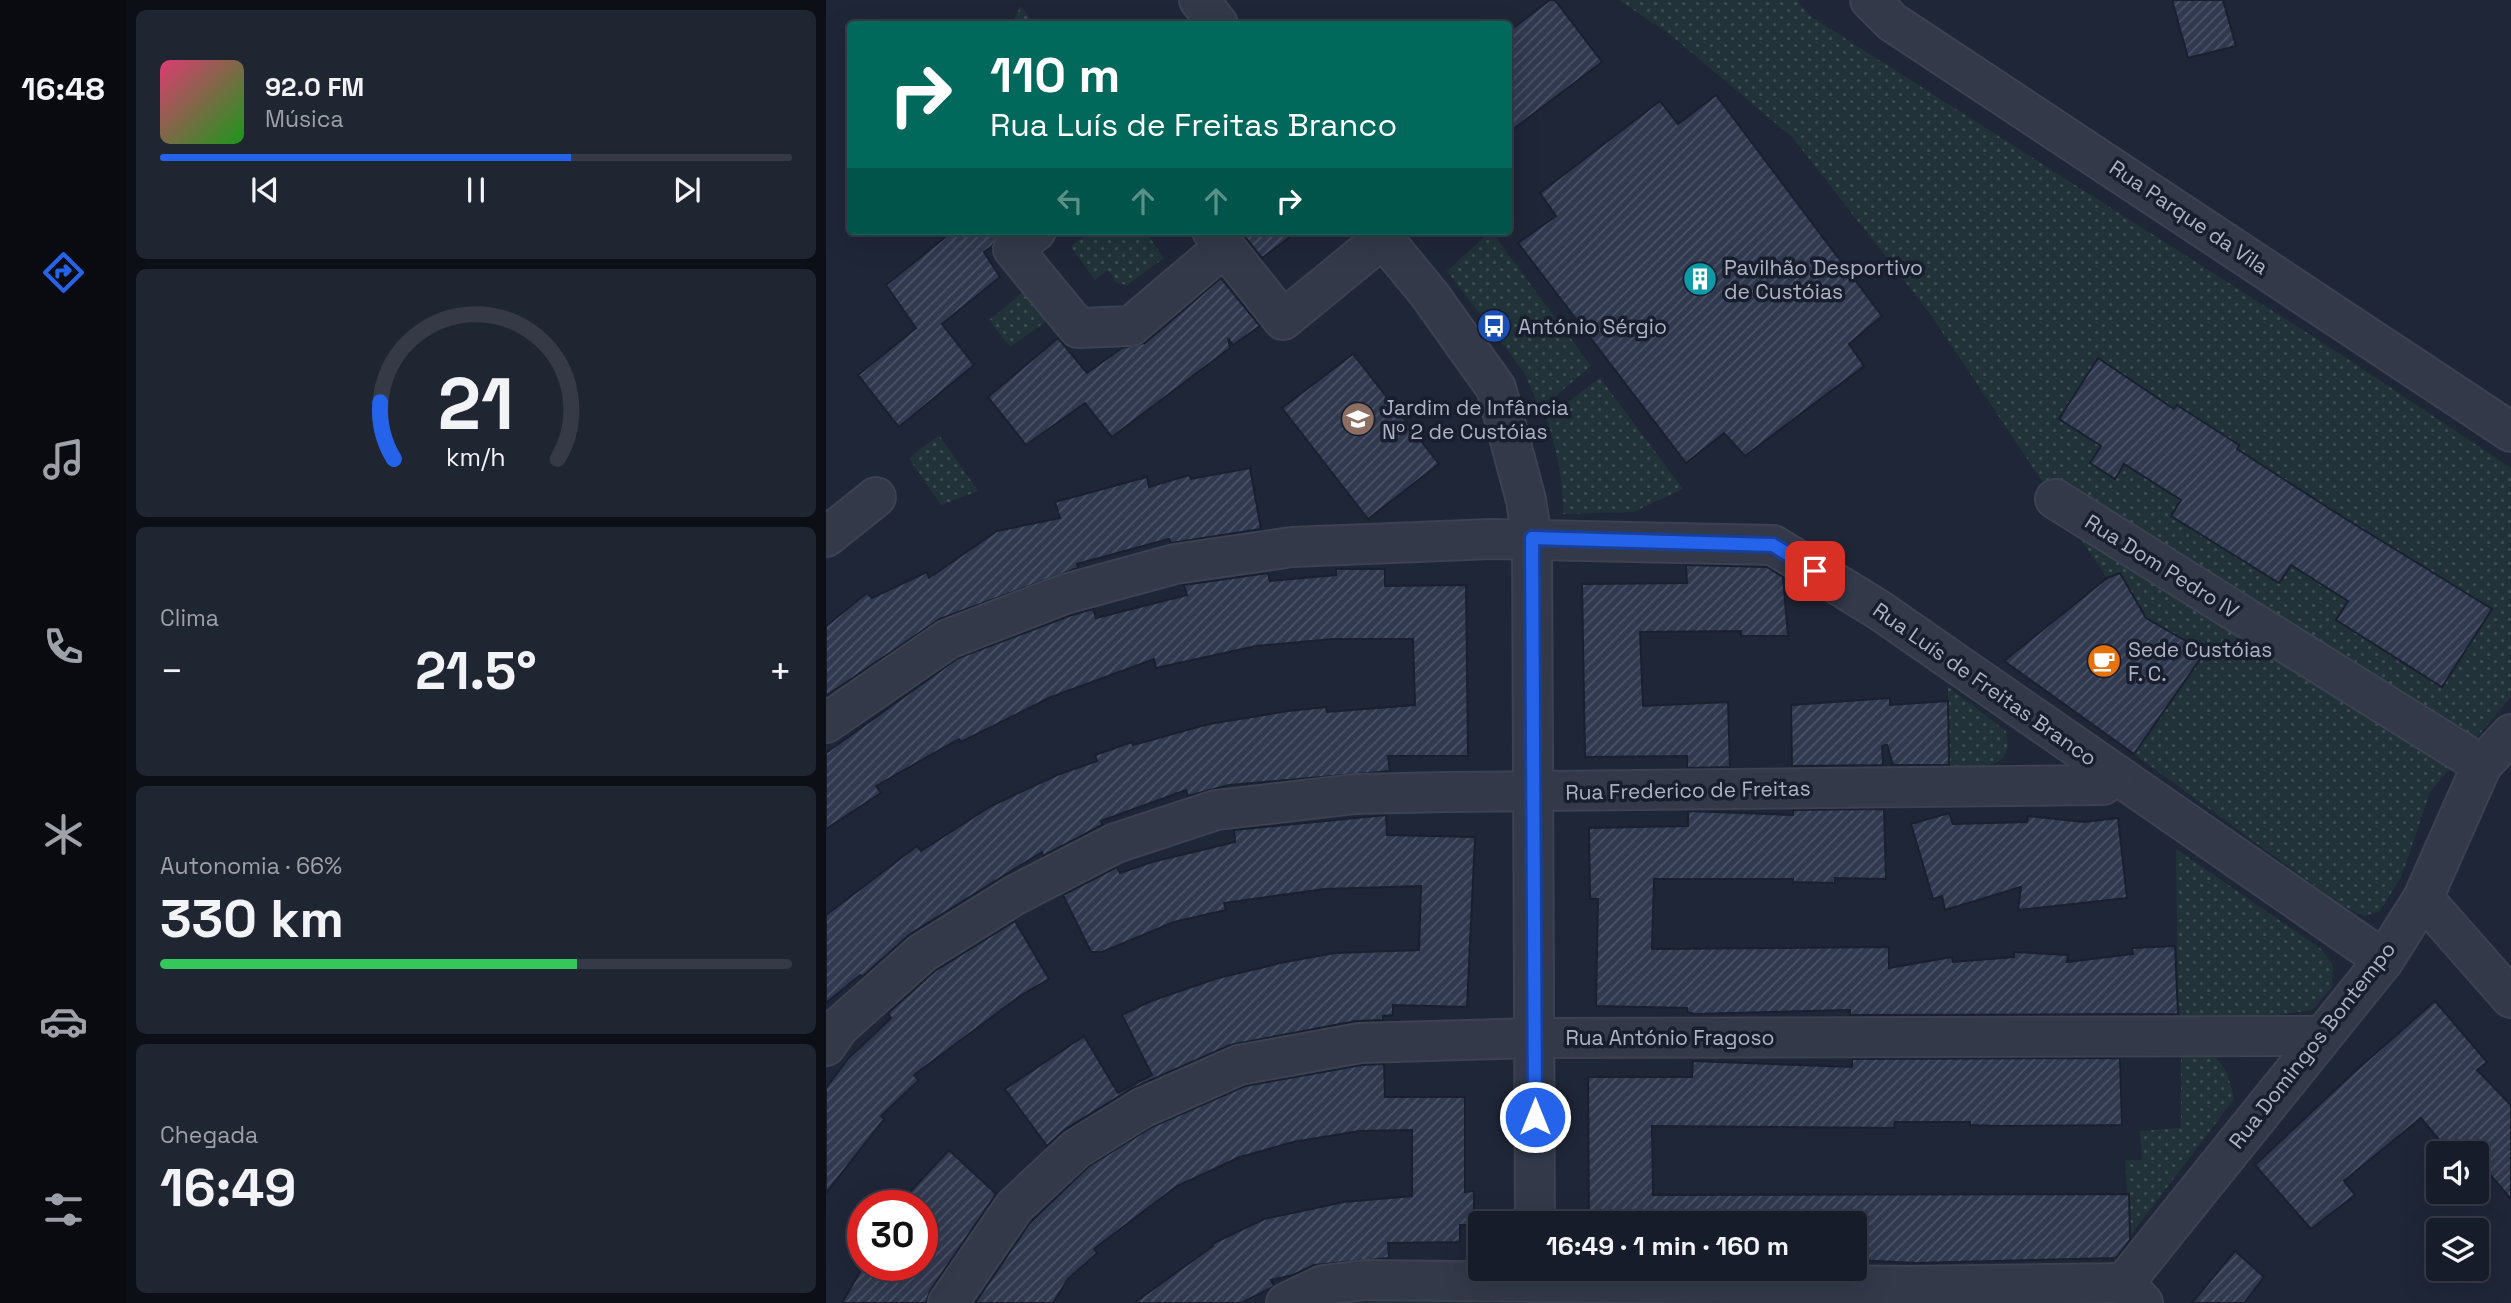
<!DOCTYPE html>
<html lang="pt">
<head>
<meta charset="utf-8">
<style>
	body { margin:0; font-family:"Space Grotesk",sans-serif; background:#202532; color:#f1f3f6; height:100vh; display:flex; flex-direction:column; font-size:26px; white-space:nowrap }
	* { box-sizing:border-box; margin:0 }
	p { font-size:23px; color:#9ea1a8 }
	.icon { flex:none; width:38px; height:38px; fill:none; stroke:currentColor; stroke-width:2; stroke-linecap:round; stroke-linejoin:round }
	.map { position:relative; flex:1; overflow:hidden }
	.panel { display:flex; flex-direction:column; gap:10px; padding:10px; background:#0d0f17; width:700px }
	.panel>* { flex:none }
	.guide { position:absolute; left:21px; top:21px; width:665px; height:214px; border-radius:7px; box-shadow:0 7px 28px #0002,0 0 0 2px #363a47; background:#00695c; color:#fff; overflow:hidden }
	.tools { position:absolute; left:1600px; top:1141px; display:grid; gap:14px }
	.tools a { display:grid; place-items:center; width:63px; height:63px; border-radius:7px; background:#171c2a; box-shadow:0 7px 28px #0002,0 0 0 2px #363a47; font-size:35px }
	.speed { position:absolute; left:21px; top:1190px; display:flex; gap:14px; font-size:35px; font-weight:700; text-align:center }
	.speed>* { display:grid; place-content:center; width:91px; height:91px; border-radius:50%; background:#171c2a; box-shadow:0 7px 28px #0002,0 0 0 2px #363a47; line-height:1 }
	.speed .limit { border:10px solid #d22; background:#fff; color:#111 }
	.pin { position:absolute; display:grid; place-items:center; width:60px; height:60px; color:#fff; margin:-30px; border-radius:14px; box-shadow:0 4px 10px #0006 }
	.me { position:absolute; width:77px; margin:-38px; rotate:0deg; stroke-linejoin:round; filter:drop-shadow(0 0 5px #0008) }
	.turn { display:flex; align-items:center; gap:24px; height:147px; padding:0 28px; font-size:32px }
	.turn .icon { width:91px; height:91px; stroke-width:2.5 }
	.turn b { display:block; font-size:49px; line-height:60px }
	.lanes { display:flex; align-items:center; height:66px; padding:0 28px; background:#0003; justify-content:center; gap:35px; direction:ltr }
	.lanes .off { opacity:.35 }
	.big { font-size:52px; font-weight:600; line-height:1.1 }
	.panel .widget { flex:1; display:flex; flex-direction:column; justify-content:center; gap:10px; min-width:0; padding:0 24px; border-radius:10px; background:#202532 }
	.panel .dial { align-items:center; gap:0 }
	.dial svg { height:182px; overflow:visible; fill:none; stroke:#363a47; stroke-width:7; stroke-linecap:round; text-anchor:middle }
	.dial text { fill:#f1f3f6; stroke:none }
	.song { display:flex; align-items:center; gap:21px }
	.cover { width:84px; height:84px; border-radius:10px; background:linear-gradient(135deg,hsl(340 70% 55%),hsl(120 70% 35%)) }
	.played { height:7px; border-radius:4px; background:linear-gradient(90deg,#2563eb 65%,#363a47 65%) }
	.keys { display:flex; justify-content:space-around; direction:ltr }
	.heat { display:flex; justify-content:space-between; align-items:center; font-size:38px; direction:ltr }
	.charge { height:10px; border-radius:5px; background:linear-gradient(90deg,#34c759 66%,#363a47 0) }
	.trip { position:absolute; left:642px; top:1211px; width:399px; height:70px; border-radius:7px; background:#171c2a; box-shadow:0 7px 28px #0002,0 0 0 2px #363a47; font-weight:600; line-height:70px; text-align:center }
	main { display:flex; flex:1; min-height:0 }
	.tab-bar { display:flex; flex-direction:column; width:126px; justify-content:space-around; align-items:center; background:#090b11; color:#9ea1a8 }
	.tab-bar .icon { width:49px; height:49px }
	.tab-bar .on { color:#2563eb }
	.tab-bar b { font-size:32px; color:#f1f3f6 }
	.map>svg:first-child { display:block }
	.green { fill:url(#green-dots) }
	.building { fill:url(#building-hatch); stroke:#1a202f; stroke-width:2 }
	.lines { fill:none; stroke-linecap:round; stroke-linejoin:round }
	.minor-casing { stroke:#3c4252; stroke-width:42 }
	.minor { stroke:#333949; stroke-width:38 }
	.route-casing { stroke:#184099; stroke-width:18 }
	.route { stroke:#2563eb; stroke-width:12 }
	.labels { text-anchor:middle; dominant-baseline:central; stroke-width:7; stroke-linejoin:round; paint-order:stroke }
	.street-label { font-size:21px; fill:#adb3c5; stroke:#181e2d }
	.poi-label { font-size:21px; fill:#adb3c5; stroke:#181e2d; text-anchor:start }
</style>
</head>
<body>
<main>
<nav class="tab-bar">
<b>16:48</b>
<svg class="icon on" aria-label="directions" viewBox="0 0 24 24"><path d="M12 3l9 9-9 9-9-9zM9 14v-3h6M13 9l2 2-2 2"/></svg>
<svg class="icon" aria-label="music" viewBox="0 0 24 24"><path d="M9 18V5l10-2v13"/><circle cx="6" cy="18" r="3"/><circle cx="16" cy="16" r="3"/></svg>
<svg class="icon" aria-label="phone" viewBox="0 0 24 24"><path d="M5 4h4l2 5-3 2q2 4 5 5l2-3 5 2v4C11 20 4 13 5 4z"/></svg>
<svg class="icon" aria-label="climate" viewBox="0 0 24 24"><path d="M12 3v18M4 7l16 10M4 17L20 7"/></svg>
<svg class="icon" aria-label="car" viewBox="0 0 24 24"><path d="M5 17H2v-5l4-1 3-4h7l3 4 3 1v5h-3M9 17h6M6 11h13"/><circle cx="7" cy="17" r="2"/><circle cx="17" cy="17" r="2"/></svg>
<svg class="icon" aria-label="filters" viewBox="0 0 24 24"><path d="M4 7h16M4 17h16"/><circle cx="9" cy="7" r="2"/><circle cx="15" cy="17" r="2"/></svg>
</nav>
<section class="panel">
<div class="widget">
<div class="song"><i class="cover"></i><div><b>92.0 FM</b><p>Música</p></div></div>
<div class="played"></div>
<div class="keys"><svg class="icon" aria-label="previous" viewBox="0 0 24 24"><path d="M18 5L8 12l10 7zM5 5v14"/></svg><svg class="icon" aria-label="pause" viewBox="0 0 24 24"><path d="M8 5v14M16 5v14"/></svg><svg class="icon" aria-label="next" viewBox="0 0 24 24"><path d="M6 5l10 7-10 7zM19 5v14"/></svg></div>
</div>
<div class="widget dial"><svg viewBox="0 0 100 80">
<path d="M14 69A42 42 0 1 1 86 69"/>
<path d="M14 69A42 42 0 0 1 8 44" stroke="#2563eb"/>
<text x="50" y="56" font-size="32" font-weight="700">21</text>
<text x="50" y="72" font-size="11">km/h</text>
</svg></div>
<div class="widget"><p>Clima</p>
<div class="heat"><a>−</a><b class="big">21.5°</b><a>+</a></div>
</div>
<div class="widget"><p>Autonomia · 66%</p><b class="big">330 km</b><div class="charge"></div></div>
<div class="widget"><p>Chegada</p><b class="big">16:49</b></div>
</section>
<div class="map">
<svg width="1685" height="1303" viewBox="0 0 1685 1303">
	<defs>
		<pattern id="green-dots" width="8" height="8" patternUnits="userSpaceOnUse" patternTransform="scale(1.75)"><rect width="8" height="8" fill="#213339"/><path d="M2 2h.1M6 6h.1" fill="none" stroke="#3f4e54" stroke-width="1.8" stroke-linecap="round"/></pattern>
		<pattern id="building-hatch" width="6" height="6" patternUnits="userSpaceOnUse" patternTransform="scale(1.75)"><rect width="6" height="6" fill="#31394f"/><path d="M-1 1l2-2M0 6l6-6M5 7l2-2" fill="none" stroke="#4c5367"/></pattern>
	</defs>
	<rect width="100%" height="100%" fill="#1f2638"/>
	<!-- green -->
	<g class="green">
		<polygon points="793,0 971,0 984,16 1508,350 1685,468 1685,697 1604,792 1576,875 1554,911 1538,916 1518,907 1308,754 1379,651 1320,618 1294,573 1281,578 1103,312 967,138 846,36"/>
		<polygon points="195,6 195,7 210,24 185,24"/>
		<polygon points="263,231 319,231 338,258 301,285 291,283 282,270 269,280 245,247"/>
		<polygon points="665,231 765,366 714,409 698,372 621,271"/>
		<polygon points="200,290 222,320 184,347 163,320"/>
		<path d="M774 378 857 489 807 512 737 514C738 481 730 449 721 418Z"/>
		<polygon points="113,435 152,491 115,505 83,458"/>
		<path d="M1122 687 1180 731C1190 773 1150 766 1123 767Z"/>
		<polygon points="1350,849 1495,949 1507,965 1506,987 1486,1010 1450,1015 1352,1016"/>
		<path d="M1355 1047C1390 1047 1402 1066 1408 1099L1304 1236 1299 1160H1316L1314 1131 1355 1128Z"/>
		<polygon points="567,1300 663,1302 663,1303 529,1303"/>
	</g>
	<!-- building -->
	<g class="building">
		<polygon points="724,0 729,0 776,62 682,133 682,32"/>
		<polygon points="1346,0 1397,0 1410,46 1362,58"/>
		<polygon points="890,95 1056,316 1023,344 1038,366 919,456 898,433 860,463 692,243 730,216 714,193 834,101 852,124"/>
		<polygon points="127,231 175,231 166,246 158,252 174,277 116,324 148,365 73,427 32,375 90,328 60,285"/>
		<polygon points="414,231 472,231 436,258"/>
		<polygon points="395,278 434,326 407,345 402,338 404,348 286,437 259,403 200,445 162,397 232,338 261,373 296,348 319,343"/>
		<polygon points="527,354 613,464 542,519 456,408"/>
		<polygon points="1272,358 1348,409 1351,405 1413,445 1411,449 1515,516 1666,609 1616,687 1510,620 1522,601 1465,565 1453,583 1345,516 1355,500 1298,464 1289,479 1264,463 1275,446 1233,419"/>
		<polygon points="424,468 435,529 345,543 343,539 251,564 252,568 114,619 0,696 0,626 41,593 46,598 101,572 103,578 171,531 234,518 229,502 321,477 323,487 363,475 365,479"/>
		<polygon points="860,565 941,567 957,577 962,636 915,636 915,631 814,632 817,706 902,702 904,767 861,768 861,756 759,757 756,584 861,583"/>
		<polygon points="510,569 559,569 559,586 640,585 642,756 562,756 564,771 403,785 362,796 360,790 275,821 276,825 217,856 216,852 84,934 36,977 34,975 0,1003 0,915 91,846 95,851 165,806 231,775 271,761 269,755 306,742 307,745 383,724 462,711 500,707 501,712 589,705 587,639 507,639 430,646 330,668 328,659 225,697 135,742 133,739 50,786 55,793 0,829 0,753 132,658 246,615 267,609 270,618 361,595 358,585 442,573 444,581 510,575"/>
		<polygon points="1294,573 1320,618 1379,652 1308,754 1178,661 1281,578"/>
		<polygon points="1064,698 1064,705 1122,701 1123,765 1067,765 1061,745 1056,746 1057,765 966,766 965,705"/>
		<polygon points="1058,809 1060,879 1009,878 1009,883 967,882 967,879 828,879 826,949 1063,947 1063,968 1126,957 1127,962 1188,957 1188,952 1242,955 1241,962 1307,954 1306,948 1349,946 1352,1014 1024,1015 1024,1010 869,1014 861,1012 861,1008 770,1006 772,899 764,899 763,828 862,826 862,811 967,815 967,810"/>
		<polygon points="1123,813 1127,824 1201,822 1202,816 1258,822 1292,818 1301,898 1192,910 1195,887 1119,910 1116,896 1107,899 1085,824"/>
		<polygon points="560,815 561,835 649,837 641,1007 567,1005 567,1015 557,1016 557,1020 530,1021 404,1045 305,1089 238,1130 221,1146 179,1089 258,1036 292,1093 326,1075 296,1015 325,1001 392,978 459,962 509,953 593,950 595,886 499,889 398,903 400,910 348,922 276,952 265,952 237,895 291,867 294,873 326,862 409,842 408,830"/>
		<polygon points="189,921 223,979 194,996 88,1075 93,1080 55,1116 58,1119 0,1193 0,1088 22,1059 65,1018 62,1013 109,971"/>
		<polygon points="1609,1001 1661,1062 1651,1070 1685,1105 1685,1199 1650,1158 1650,1153 1624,1153 1595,1118 1518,1181 1529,1195 1485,1229 1429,1165 1525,1075"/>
		<polygon points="1294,1058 1296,1125 1173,1126 1144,1125 1144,1122 1069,1122 1068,1128 826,1126 827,1195 1303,1194 1304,1240 1290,1258 1090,1263 1029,1260 1029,1223 763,1223 762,1077 866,1077 867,1061 1026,1067 1026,1059"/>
		<polygon points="558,1064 559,1097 639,1097 639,1192 648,1191 648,1225 634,1225 634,1242 562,1243 563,1258 488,1265 467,1275 445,1280 448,1286 443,1289 415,1303 308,1303 387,1246 386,1244 438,1219 518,1202 586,1196 586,1130 533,1131 467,1142 414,1157 351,1186 268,1249 271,1253 242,1279 227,1303 149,1303 203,1224 263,1166 326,1127 419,1086 536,1065"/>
		<polygon points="123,1150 170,1194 104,1291 100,1303 16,1303 38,1265 96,1265 96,1206 71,1206"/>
		<polygon points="1409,1251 1438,1277 1418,1303 1366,1303"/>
	</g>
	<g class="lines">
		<!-- minor casing -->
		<g class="minor-casing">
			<g id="minor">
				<polyline points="373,0 392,24"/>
				<polyline points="1044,0 1066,22 1685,432"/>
				<polyline points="210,231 187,249 252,328 305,326 398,247"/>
				<polyline points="386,231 457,320 557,238"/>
				<polyline points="551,231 603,294 670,388 700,500 706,538 709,1223"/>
				<polyline points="1229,499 1656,765"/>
				<polyline points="0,537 50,497"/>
				<polyline points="0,723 122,639 239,594 349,564 466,547 666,539 947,545 1053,610 1558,960"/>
				<polyline points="1597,898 1685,998"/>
				<polyline points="0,1046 13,1027 96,953 189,895 290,843 390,810 529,794 623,792 1277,785 1291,775"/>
				<polyline points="122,1303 188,1207 250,1149 316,1108 413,1065 534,1043 710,1038 1495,1036"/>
				<polyline points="460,1303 497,1285 540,1280 1083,1286 1298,1283"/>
				<polyline points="1317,1303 1298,1283 1558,960 1597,898 1656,765 1685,734"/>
			</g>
		</g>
		<!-- minor -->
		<use href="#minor" class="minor"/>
	</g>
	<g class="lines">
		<!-- route casing -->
		<g class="route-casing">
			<polyline id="route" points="709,1117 706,538 947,545 989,571"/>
		</g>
		<!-- route -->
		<use href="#route" class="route"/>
	</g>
	<!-- icons -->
	<defs>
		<g id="building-disc" transform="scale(1.75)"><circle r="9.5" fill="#0f9aa8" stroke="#181e2d"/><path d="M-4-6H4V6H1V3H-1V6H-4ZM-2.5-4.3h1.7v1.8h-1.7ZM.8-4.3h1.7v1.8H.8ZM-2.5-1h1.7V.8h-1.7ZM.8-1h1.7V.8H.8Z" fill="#fff"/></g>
		<g id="bus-disc" transform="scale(1.75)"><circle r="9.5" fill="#1a4fb4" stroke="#181e2d"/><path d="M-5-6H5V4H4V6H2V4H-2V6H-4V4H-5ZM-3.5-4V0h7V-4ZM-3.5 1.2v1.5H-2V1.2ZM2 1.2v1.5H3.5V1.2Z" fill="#fff"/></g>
		<g id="school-disc" transform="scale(1.75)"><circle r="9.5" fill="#8d6e63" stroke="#181e2d"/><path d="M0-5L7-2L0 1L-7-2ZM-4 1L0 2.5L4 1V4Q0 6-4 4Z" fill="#fff"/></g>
		<g id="cafe-disc" transform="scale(1.75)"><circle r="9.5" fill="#e8710a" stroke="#181e2d"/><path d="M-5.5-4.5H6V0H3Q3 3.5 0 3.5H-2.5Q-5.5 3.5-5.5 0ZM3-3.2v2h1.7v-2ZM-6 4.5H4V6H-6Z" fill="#fff"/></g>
	</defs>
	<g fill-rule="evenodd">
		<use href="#building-disc" x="874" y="279"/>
		<use href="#bus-disc" x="668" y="326"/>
		<use href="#school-disc" x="532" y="419"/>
		<use href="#cafe-disc" x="1278" y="661"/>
	</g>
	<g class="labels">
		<!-- street labels -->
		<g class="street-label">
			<text transform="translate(1363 217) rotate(34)">Rua Parque da Vila</text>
			<text transform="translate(1336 566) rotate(32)">Rua Dom Pedro IV</text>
			<text transform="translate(1159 684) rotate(35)">Rua Luís de Freitas Branco</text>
			<text transform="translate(862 790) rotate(-1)">Rua Frederico de Freitas</text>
			<text x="844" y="1037">Rua António Fragoso</text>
			<text transform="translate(1486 1045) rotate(-52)">Rua Domingos Bontempo</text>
		</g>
		<!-- poi labels -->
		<g class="poi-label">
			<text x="898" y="267">Pavilhão Desportivo<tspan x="898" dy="24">de Custóias</tspan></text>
			<text x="692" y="326">António Sérgio</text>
			<text x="556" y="407">Jardim de Infância<tspan x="556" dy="24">Nº 2 de Custóias</tspan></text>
			<text x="1302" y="649">Sede Custóias<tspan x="1302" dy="24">F. C.</tspan></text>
		</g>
	</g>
</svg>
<div class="tools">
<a><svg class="icon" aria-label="sound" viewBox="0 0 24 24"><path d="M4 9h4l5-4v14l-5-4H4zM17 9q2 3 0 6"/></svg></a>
<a><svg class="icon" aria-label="layers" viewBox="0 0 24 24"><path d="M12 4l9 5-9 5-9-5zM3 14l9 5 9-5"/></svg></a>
</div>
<div class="speed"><div class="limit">30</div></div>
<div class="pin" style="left:989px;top:571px;background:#d93025"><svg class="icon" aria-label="arrive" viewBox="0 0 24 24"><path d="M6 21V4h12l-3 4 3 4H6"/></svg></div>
<svg class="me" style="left:709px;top:1117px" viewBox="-20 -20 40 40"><circle r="17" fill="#2563eb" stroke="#fff" stroke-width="3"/><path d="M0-11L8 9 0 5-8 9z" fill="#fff"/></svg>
<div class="trip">16:49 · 1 min · 160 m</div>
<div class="guide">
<div class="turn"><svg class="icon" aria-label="right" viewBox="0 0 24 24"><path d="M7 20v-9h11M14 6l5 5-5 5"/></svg><div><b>110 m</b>Rua Luís de Freitas Branco</div></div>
<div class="lanes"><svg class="icon off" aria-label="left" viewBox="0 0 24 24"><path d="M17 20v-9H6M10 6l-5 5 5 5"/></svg><svg class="icon off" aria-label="ahead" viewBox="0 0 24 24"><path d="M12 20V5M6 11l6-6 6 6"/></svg><svg class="icon off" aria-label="ahead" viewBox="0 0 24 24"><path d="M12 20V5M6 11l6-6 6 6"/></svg><svg class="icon" aria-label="right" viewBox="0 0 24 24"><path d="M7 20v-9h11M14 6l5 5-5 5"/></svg></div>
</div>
</div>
</main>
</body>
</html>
